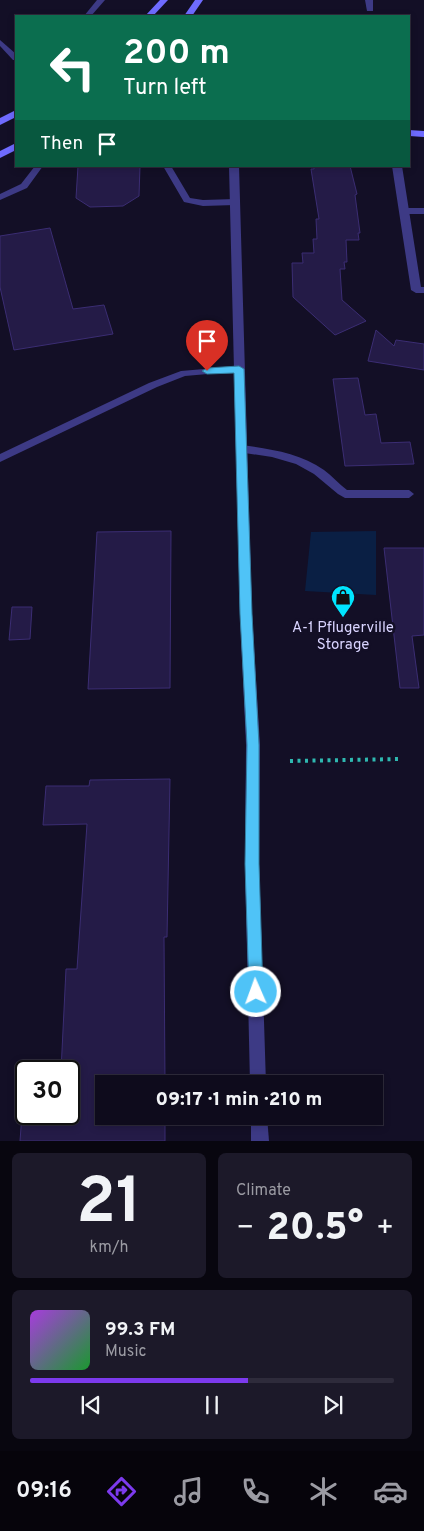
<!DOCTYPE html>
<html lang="en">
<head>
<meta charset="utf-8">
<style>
	body { margin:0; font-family:Overpass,sans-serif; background:#1c1929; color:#f1f3f6; height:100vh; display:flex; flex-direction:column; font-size:19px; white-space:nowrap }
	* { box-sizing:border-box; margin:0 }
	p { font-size:16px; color:#9b9ba3 }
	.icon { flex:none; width:28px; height:28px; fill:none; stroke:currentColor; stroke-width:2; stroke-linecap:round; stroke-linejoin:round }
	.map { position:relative; height:1141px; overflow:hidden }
	.details { display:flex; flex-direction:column; gap:12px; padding:12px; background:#08060f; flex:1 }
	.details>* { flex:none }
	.guide { position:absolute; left:15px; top:15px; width:395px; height:152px; border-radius:0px; box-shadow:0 2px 8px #0003,0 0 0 1px #2e2b3b; background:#0b6e4f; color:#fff; overflow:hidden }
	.speed { position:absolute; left:15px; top:1060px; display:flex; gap:10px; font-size:25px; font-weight:700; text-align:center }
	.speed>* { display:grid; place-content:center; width:65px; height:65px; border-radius:50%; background:#0e0b1c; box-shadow:0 2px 8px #0003,0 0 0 1px #2e2b3b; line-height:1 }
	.speed .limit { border:2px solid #111; border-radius:8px; background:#fff; color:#111 }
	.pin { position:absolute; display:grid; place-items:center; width:42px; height:42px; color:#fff; margin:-51px -21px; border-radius:50% 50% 50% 0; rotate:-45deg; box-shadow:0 0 5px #0007 }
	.pin .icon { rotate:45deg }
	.me { position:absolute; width:55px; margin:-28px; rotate:358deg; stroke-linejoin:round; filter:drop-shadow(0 0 4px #0008) }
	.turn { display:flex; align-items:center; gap:18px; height:105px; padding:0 25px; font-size:22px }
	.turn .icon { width:65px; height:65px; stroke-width:2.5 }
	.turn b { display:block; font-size:35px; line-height:42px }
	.then { display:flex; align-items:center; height:48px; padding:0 25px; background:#0003; gap:10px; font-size:19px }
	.big { font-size:38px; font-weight:800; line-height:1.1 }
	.details .tile { flex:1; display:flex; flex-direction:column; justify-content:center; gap:8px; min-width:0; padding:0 18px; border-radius:8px; background:#1c1929 }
	.details .dial { align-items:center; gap:0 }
	.dial b { font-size:65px; line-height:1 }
	.song { display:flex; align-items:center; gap:15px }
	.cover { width:60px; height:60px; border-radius:8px; background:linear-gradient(135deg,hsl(280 70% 55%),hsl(130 70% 35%)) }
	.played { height:5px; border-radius:2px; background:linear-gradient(90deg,#7c3aed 60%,#2e2b3b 60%) }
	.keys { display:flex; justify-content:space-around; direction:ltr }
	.heat { display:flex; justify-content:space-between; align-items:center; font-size:28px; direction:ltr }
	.details .tiles { flex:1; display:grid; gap:12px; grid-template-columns:1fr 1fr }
	.tile:last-child { grid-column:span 2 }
	.trip { position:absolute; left:95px; top:1075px; width:288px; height:50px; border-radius:0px; background:#0e0b1c; box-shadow:0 2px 8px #0003,0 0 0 1px #2e2b3b; font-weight:800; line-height:50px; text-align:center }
	.menu { display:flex; height:80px; justify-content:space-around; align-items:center; background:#06040b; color:#9b9ba3 }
	.menu .icon { width:35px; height:35px }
	.menu .active { color:#7c3aed }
	.menu b { font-size:22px; color:#f1f3f6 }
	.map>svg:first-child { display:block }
	.water { fill:#0a1f44 }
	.building { fill:#241b47; stroke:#3b2d73 }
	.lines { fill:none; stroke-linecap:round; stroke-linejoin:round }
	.path { stroke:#2fb8b0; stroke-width:4; stroke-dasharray:3 4.5; stroke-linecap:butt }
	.lane { fill:#3d3a85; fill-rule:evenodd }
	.street { fill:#3d3a85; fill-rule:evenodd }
	.secondary { fill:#6f6bff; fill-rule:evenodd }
	.route { fill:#4fc3f7; stroke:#337fa1 }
	.labels { text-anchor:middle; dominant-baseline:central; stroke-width:5; stroke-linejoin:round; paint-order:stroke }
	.poi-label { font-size:15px; fill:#d9d4ff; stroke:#130f26 }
</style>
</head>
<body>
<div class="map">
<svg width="424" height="1141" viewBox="0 0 424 1141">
	<rect width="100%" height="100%" fill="#130f26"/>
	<!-- water -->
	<polygon class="water" points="376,531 376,595 305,591 311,532"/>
	<!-- building -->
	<g class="building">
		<polygon points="78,166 140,166 139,196 123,206 90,207 76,198"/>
		<polygon points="314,166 350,166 357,194 355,195 360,233 358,233 359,240 346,240 347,262 344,262 345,269 340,269 342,300 366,321 335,335 293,297 292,263 303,263 302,253 314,253 313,239 317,239 316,219 319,219 311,169 314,169"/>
		<polygon points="50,228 73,309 104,305 113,334 14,350 0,287 0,236"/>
		<polygon points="376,330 394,346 396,340 424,344 424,370 368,361"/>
		<polygon points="358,378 365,415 376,414 381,443 410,442 414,464 345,466 333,379"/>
		<polygon points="171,531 170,688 88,689 97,532"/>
		<polygon points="384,548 424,548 424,635 412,636 419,688 400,688"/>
		<polygon points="12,607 32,607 30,639 9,640"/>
		<polygon points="170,779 167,937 164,937 165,1084 104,1084 104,1116 165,1116 165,1141 20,1141 22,1114 69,1114 69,1071 61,1071 66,969 77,969 87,824 43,825 46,786 89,786 90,780"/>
	</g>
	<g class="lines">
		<!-- path -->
		<polyline class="path" points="290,761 401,759"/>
		<!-- lane -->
		<g class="lane">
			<polygon points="97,0 105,0 91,16 84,16"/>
			<polygon points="0,40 16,54 16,60 13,60 0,46"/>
			<polygon points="35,166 43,166 27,188 0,200 0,194 21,184"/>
			<polygon points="163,166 171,166 190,198 203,200 235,199 239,202 235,205 203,206 184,202"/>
			<polygon points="424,208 424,214 404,214 400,211 404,208"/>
			<polygon points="239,366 242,367 244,369 242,371 185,376 157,387 0,462 0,454 149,383 181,371"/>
			<path d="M242 445C270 449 300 453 324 470 332 476 339 484 347 490H409L414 494 409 498H345L338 494 314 474 296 464 272 457 238 452 237 449Z"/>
		</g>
		<!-- street -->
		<g class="street">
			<polygon points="365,0 373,0 373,11 367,11"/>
			<polygon points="229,166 239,166 252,614 260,745 259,864 266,1084 250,1084 245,864 246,745 240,614"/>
			<polygon points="392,166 402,166 421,287 424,287 424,293 416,293 411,290"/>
			<polygon points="251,1116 267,1116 269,1141 251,1141"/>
		</g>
		<!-- secondary -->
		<g class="secondary">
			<polygon points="160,0 168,0 153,16 145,16"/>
			<polygon points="195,0 203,0 192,16 184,16"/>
			<polygon points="16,110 16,117 0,125 0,118"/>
			<polygon points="409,130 424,131 424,137 409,136"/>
			<polygon points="16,143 16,150 0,158 0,151"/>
		</g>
	</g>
	<!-- route -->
	<polygon class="route" points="239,366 244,369 252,614 259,745 259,864 263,992 261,997 256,999 251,997 249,992 245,864 247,745 240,614 234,373 207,374 202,371 207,368"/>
	<!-- icons -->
	<defs>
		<g id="shop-pin" transform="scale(1.25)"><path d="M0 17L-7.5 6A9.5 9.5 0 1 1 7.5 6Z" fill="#00e5ff" stroke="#130f26"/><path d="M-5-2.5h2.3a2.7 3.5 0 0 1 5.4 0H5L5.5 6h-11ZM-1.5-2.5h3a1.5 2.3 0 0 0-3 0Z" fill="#111"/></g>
	</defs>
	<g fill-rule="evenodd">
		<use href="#shop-pin" x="343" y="597"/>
	</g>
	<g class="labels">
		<!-- poi labels -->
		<g class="poi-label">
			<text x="343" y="628">A-1 Pflugerville<tspan x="343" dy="17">Storage</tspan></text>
		</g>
	</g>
</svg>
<div class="speed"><div class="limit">30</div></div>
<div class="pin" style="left:207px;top:371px;background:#d93025"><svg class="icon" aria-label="arrive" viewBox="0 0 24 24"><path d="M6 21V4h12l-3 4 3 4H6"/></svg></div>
<svg class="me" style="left:256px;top:992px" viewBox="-20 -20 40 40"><circle r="17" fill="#4fc3f7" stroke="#fff" stroke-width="3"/><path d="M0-11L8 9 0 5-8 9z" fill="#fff"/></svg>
<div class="trip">09:17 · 1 min · 210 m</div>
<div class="guide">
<div class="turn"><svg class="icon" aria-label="left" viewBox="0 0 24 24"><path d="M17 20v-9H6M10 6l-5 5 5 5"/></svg><div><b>200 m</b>Turn left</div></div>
<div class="then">Then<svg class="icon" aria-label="arrive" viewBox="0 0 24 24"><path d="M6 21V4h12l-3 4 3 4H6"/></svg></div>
</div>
</div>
<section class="details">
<div class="tiles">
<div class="tile dial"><b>21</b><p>km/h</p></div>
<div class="tile"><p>Climate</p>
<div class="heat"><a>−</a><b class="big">20.5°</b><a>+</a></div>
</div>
<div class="tile">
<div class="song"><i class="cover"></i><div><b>99.3 FM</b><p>Music</p></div></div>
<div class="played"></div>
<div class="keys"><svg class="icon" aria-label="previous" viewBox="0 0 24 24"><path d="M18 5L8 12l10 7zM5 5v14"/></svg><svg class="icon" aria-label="pause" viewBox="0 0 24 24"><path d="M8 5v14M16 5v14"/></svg><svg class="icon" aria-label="next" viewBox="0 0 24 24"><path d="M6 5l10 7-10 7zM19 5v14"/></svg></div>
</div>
</div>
</section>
<nav class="menu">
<b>09:16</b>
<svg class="icon active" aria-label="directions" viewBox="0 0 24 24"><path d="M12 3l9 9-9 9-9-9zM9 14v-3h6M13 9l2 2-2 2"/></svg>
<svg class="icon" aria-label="music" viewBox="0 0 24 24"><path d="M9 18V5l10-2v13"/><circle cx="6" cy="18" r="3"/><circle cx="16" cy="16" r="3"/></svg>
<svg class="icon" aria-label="phone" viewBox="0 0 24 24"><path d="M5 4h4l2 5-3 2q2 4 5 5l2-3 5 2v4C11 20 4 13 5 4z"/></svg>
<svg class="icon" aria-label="climate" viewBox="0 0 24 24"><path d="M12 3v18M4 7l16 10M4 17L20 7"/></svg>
<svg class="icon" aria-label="car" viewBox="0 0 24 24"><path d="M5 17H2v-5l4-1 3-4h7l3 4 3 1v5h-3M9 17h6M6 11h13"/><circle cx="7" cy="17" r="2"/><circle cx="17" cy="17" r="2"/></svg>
</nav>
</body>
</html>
